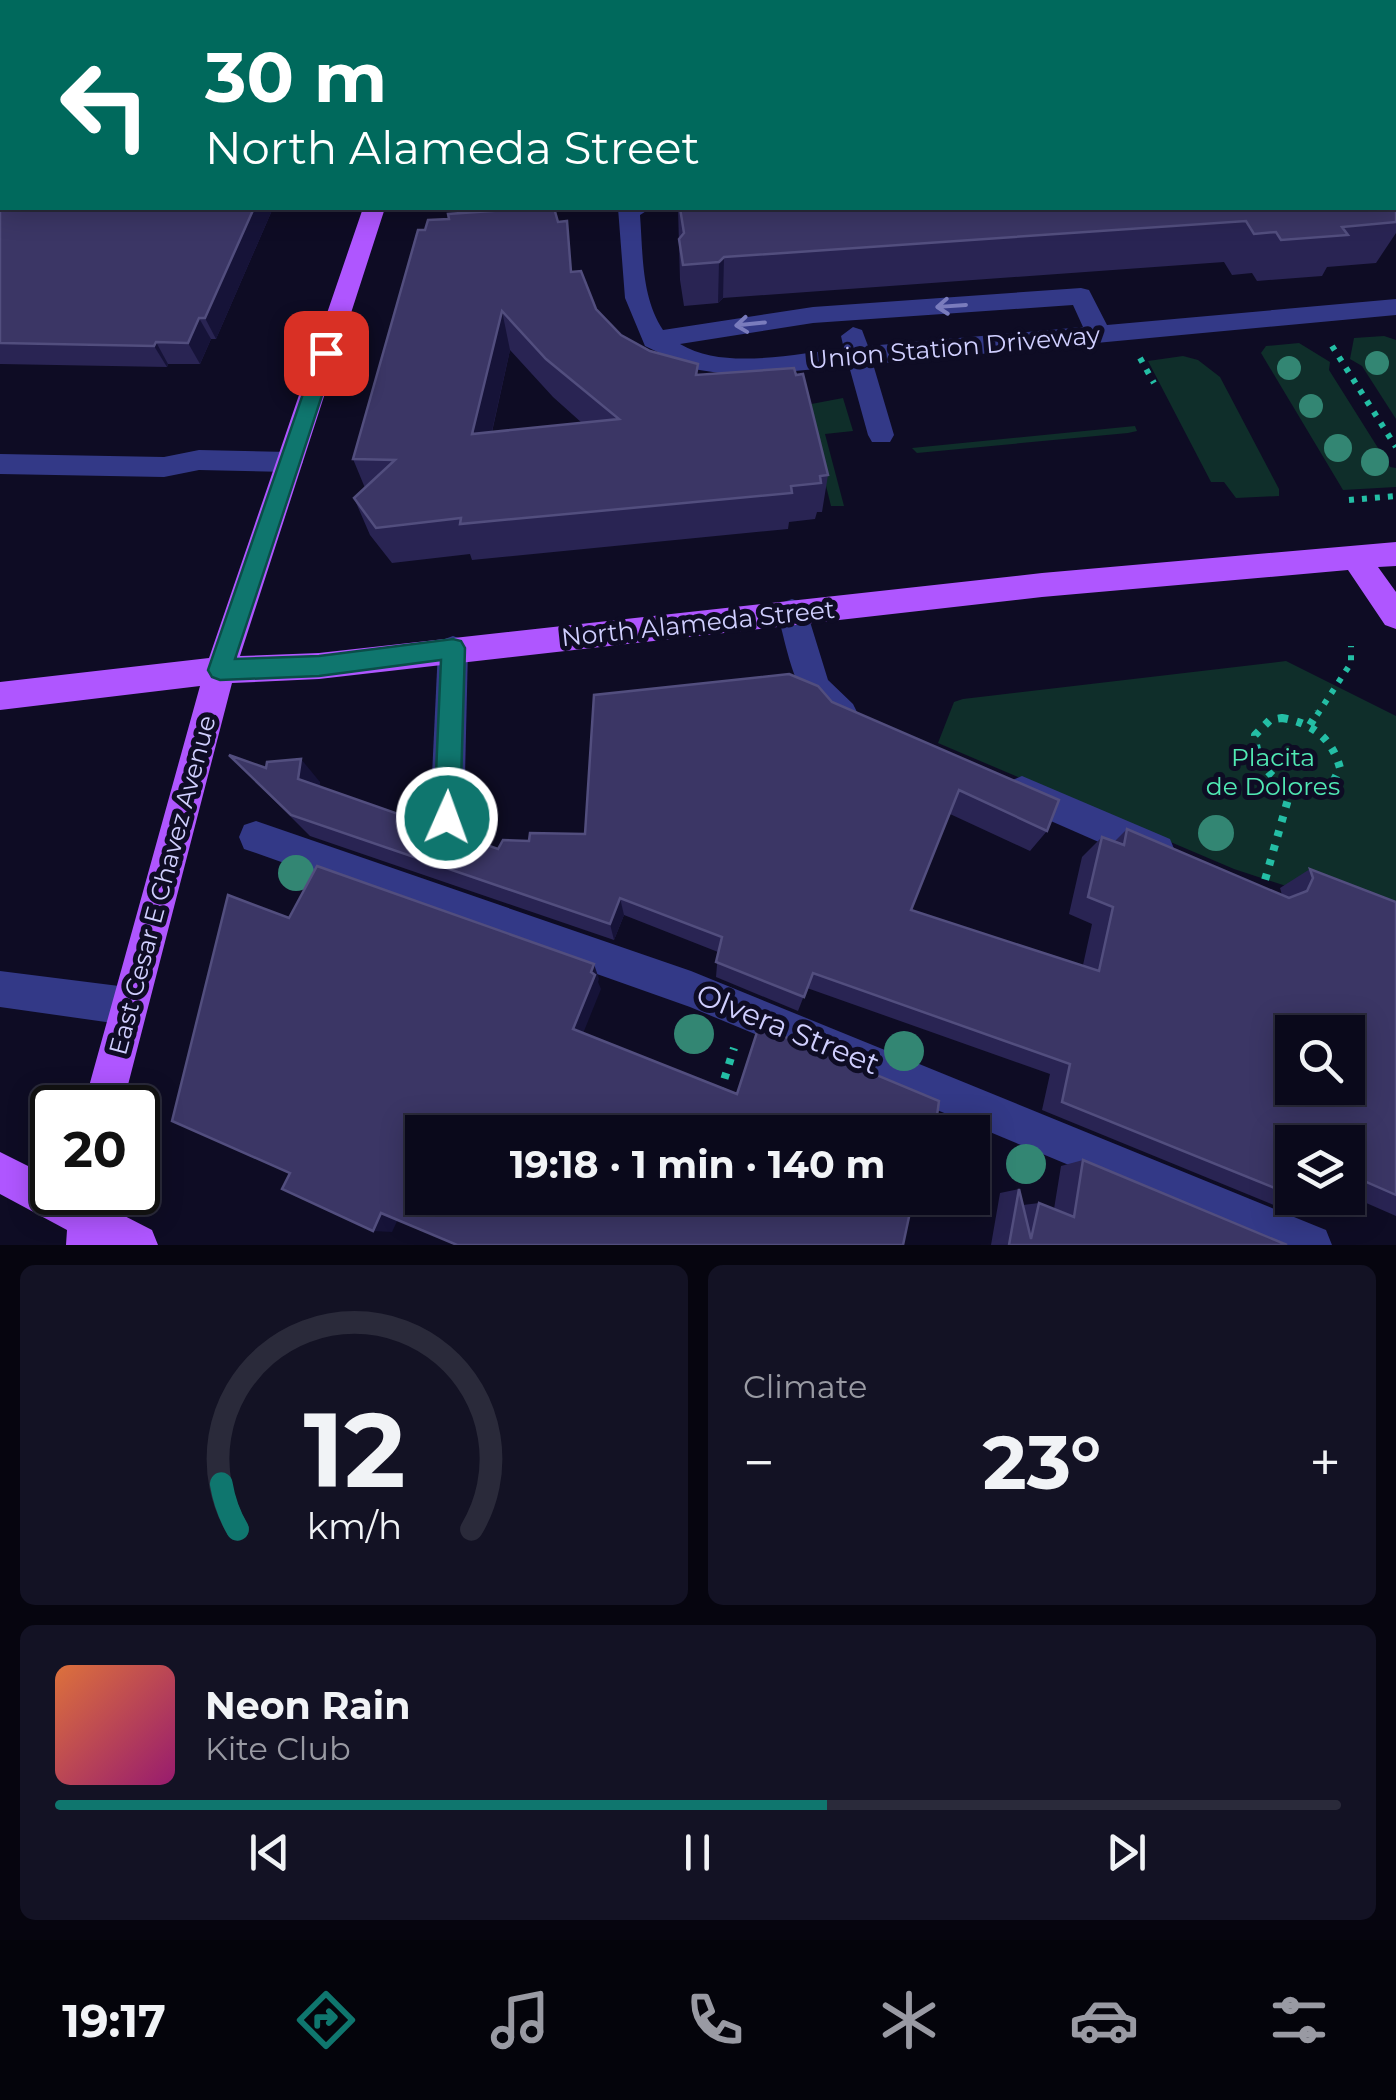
<!DOCTYPE html>
<html lang="en">
<head>
<meta charset="utf-8">
<style>
	body { margin:0; font-family:Montserrat,sans-serif; background:#131224; color:#f1f3f6; height:100vh; display:flex; flex-direction:column; font-size:38px; white-space:nowrap }
	* { box-sizing:border-box; margin:0 }
	p { font-size:32px; color:#999aa3 }
	.icon { flex:none; width:55px; height:55px; fill:none; stroke:currentColor; stroke-width:2; stroke-linecap:round; stroke-linejoin:round }
	.map { position:relative; height:1245px; overflow:hidden }
	.panel { display:flex; flex-direction:column; gap:20px; padding:20px; background:#06050f; flex:1 }
	.panel>* { flex:none }
	.guide { position:absolute; left:0px; top:0px; width:1398px; height:210px; box-shadow:0 5px 25px #0003,0 0 0 2px #2a2a3a; background:#00695c; color:#fff; overflow:hidden }
	.controls { position:absolute; left:1275px; top:1015px; display:grid; gap:20px }
	.controls a { display:grid; place-items:center; width:90px; height:90px; border-radius:0px; background:#0a091b; box-shadow:0 5px 25px #0003,0 0 0 2px #2a2a3a; font-size:50px }
	.speed { position:absolute; left:30px; top:1085px; display:flex; gap:20px; font-size:50px; font-weight:700; text-align:center }
	.speed>* { display:grid; place-content:center; width:130px; height:130px; border-radius:50%; background:#0a091b; box-shadow:0 5px 25px #0003,0 0 0 2px #2a2a3a; line-height:1 }
	.speed .limit { border:5px solid #111; border-radius:15px; background:#fff; color:#111 }
	.pin { position:absolute; display:grid; place-items:center; width:85px; height:85px; color:#fff; margin:-42px; border-radius:20px; box-shadow:0 5px 15px #0006 }
	.me { position:absolute; width:110px; margin:-55px; rotate:2deg; stroke-linejoin:round; filter:drop-shadow(0 0 8px #0008) }
	.turn { display:flex; align-items:center; gap:35px; height:210px; padding:0 40px; font-size:45px }
	.turn .icon { width:130px; height:130px; stroke-width:2.5 }
	.turn b { display:block; font-size:70px; line-height:85px }
	.big { font-size:75px; font-weight:700; line-height:1.1 }
	.panel .widget { flex:1; display:flex; flex-direction:column; justify-content:center; gap:15px; min-width:0; padding:0 35px; border-radius:15px; background:#131224 }
	.panel .dial { align-items:center; gap:0 }
	.dial svg { height:260px; overflow:visible; fill:none; stroke:#2a2a3a; stroke-width:7; stroke-linecap:round; text-anchor:middle }
	.dial text { fill:#f1f3f6; stroke:none }
	.song { display:flex; align-items:center; gap:30px }
	.cover { width:120px; height:120px; border-radius:15px; background:linear-gradient(135deg,hsl(20 70% 55%),hsl(320 70% 35%)) }
	.played { height:10px; border-radius:5px; background:linear-gradient(90deg,#0f766e 60%,#2a2a3a 60%) }
	.keys { display:flex; justify-content:space-around; direction:ltr }
	.heat { display:flex; justify-content:space-between; align-items:center; font-size:55px; direction:ltr }
	.panel .tiles { flex:1; display:grid; gap:20px; grid-template-columns:1fr 1fr }
	.widget:last-child { grid-column:span 2 }
	.trip { position:absolute; left:405px; top:1115px; width:585px; height:100px; border-radius:0px; background:#0a091b; box-shadow:0 5px 25px #0003,0 0 0 2px #2a2a3a; font-weight:700; line-height:100px; text-align:center }
	.menu { display:flex; height:160px; justify-content:space-around; align-items:center; background:#04040b; color:#999aa3 }
	.menu .icon { width:70px; height:70px }
	.menu .selected { color:#0f766e }
	.menu b { font-size:45px; color:#f1f3f6 }
	.map>svg:first-child { display:block }
	.green { fill:#0f2e2a }
	.lines { fill:none; stroke-linecap:round; stroke-linejoin:round }
	.path-far1 { stroke:#24bea5; stroke-width:6; stroke-dasharray:5 8; stroke-linecap:butt }
	.path { stroke:#24bea5; stroke-width:8; stroke-dasharray:6 9; stroke-linecap:butt }
	.minor { fill:#333987; fill-rule:evenodd }
	.major { fill:#af56ff; fill-rule:evenodd }
	.tree { fill:#338673 }
	.wall { fill:#292453; fill-rule:evenodd }
	.shaded-wall { fill:#161338 }
	.building { fill:#3b3665; stroke:#524e7e; stroke-width:2.5; fill-rule:evenodd }
	.oneway { stroke:#7a7cbd }
	.route { fill:#0f766e; stroke:#0a4d48; stroke-width:2.5 }
	.labels { text-anchor:middle; dominant-baseline:central; stroke-width:10; stroke-linejoin:round; paint-order:stroke }
	.street-label { font-size:25px; fill:#d0cfff; stroke:#0e0c24 }
	.park-label { font-size:25px; fill:#51e9b4; stroke:#0e0c24 }
	.near-street-label { font-size:30px; fill:#d0cfff; stroke:#0e0c24 }
</style>
</head>
<body>
<div class="map">
<svg width="1396" height="1245" viewBox="0 0 1396 1245">
	<rect width="100%" height="100%" fill="#0e0c24"/>
	<!-- green -->
	<g class="green">
		<polygon points="1384,336 1396,340 1396,419 1362,366 1350,359 1354,338"/>
		<polygon points="1299,343 1330,362 1329,370 1390,467 1396,468 1396,487 1343,490 1261,353 1266,346"/>
		<polygon points="1183,356 1198,360 1220,377 1279,489 1279,496 1236,498 1224,482 1211,482 1148,361"/>
		<polygon points="843,398 853,431 825,434 844,506 831,506 806,405"/>
		<polygon points="1135,426 1137,431 1128,433 917,453 912,448"/>
		<polygon points="1286,661 1396,716 1396,922 1234,869 938,743 954,702 963,699"/>
	</g>
	<g class="lines">
		<!-- path-far1 -->
		<g class="path-far1">
			<polyline points="1332,346 1396,447"/>
			<polyline points="1140,358 1154,383"/>
			<polyline points="1349,500 1396,496"/>
			<polyline points="1317,715 1351,663 1351,646"/>
		</g>
		<!-- path -->
		<g class="path">
			<path d="M1282 718C1312 723 1332 738 1340 768L1330 788C1290 797 1257 777 1255 735L1270 720Z"/>
			<polyline points="1310,725 1318,712"/>
			<polyline points="1261,894 1291,789"/>
			<polyline points="720,1093 734,1048"/>
		</g>
		<!-- minor -->
		<g class="minor">
			<polygon points="715,0 733,0 734,2 716,2"/>
			<rect x="0" y="19" width="2" height="12"/>
			<path d="M618 208H651L640 215C643 253 641 297 663 330L813 307 1081 288 1089 290 1107 325 1396 299V315L873 364 894 435 890 442H872L868 435 849 366 739 376 693 369 645 346 625 298ZM1073 305 1083 327 868 346 862 330 853 327 841 336 844 349C794 353 725 371 680 344L813 323Z"/>
			<polygon points="199,450 289,452 299,455 303,462 299,469 289,472 199,470 164,477 0,474 0,454 164,457"/>
			<path d="M792 599 803 603 807 612 828 680 853 704 858 714 853 724 842 728C795 711 789 654 777 612L781 603Z"/>
			<polygon points="453,636 464,640 468,649 464,818 459,829 447,834 435,829 430,818 438,649 442,640"/>
			<polygon points="1022,776 1170,839 1175,851 1170,863 1158,868 1010,803 1005,792 1010,781"/>
			<polygon points="256,821 691,971 1326,1230 1332,1245 1261,1245 690,1007 256,853 244,849 239,837 244,825"/>
			<polygon points="0,971 127,987 140,993 146,1006 140,1019 127,1025 0,1007"/>
		</g>
		<!-- major -->
		<g class="major">
			<polygon points="363,208 385,208 240,656 319,653 1042,573 1396,542 1396,566 1378,567 1396,592 1396,629 1385,625 1348,570 1042,597 319,679 232,683 122,1108 83,1108 200,686 0,710 0,682 209,658"/>
			<polygon points="0,1152 52,1178 52,1192 109,1192 109,1208 152,1230 158,1245 66,1245 67,1230 0,1194"/>
		</g>
	</g>
	<!-- trees -->
	<g class="tree">
		<circle cx="1377" cy="363" r="12"/>
		<circle cx="1289" cy="368" r="12"/>
		<circle cx="1311" cy="406" r="12"/>
		<circle cx="1338" cy="448" r="14"/>
		<circle cx="1375" cy="462" r="14"/>
		<circle cx="1216" cy="833" r="18"/>
		<circle cx="296" cy="873" r="18"/>
		<circle cx="694" cy="1034" r="20"/>
		<circle cx="904" cy="1051" r="20"/>
		<circle cx="1026" cy="1164" r="20"/>
	</g>
	<!-- wall -->
	<g class="wall">
		<polygon points="767,0 1396,0 1396,233 1376,263 1327,267 1322,276 1257,281 1252,273 1232,275 1224,262 723,298 718,303 684,306 680,280 678,208 1395,208 1395,2 768,2"/>
		<polygon points="0,101 2,208 273,208 216,339 211,339 200,364 168,364 167,367 0,364"/>
		<path d="M425 230 573 272 596 309 621 335 698 375 828 475 822 512H817L815 519 789 522 788 529 472 560 470 554 392 563 370 535 354 498 365 488 353 459ZM510 350 553 397 582 423 492 432Z"/>
		<polygon points="832,702 1047,831 1030,851 950,814 911,910 1083,965 1092,924 1069,914 1082,857 1102,837 1114,842 1127,829 1282,895 1280,888 1310,869 1396,902 1396,1216 1348,1195 1348,1142 1292,1142 1292,1198 1323,1198 1322,1207 1286,1210 1042,1110 1050,1074 807,988 798,1011 716,977 718,952 624,915 614,940 310,836 229,755 266,768 320,782 319,786 498,849 529,841 585,834"/>
		<polygon points="1083,1160 1287,1245 991,1245 1000,1193 1019,1189 1023,1205 1039,1203 1054,1209 1061,1166"/>
	</g>
	<!-- shaded-wall -->
	<g class="shaded-wall">
		<polygon points="340,0 356,0 355,2 339,2"/>
		<polygon points="2,107 2,169 0,171 0,109"/>
		<polygon points="254,208 273,208 216,339 205,318"/>
		<polygon points="724,257 723,298 718,303 719,262"/>
		<polygon points="502,311 510,350 483,471 472,434"/>
		<polygon points="199,318 211,339 200,364 188,343"/>
		<polygon points="156,342 168,364 167,367 154,346"/>
		<polygon points="301,759 320,782 317,801 298,779"/>
		<polygon points="620,898 624,915 614,940 610,924"/>
		<polygon points="594,964 599,979 598,982 601,989 580,1041 573,1029"/>
		<polygon points="381,1213 400,1215 392,1232 373,1231"/>
	</g>
	<!-- building -->
	<g class="building">
		<polygon points="113,0 340,0 339,2 111,2"/>
		<polygon points="483,0 697,0 698,2 482,2"/>
		<polygon points="783,0 1248,0 1218,2 784,2"/>
		<polygon points="1336,0 1388,0 1391,2 1338,2"/>
		<polygon points="1395,7 1396,8 1396,53 1395,52"/>
		<polygon points="2,166 2,208 254,208 205,318 199,318 188,343 156,342 154,346 0,343 0,170"/>
		<path d="M535 208H554L558 222 567 221 571 272 581 271 596 309 621 335 650 351 698 364 696 375 794 368 796 375 803 374 828 475 820 476 821 483 791 486 792 493 460 524 461 518 376 528 354 498 395 460 353 459 418 230H425L428 220 449 219 448 214ZM502 311 546 359 619 419 472 434Z"/>
		<polygon points="680,208 1393,208 1396,211 1396,222 1342,227 1348,235 1281,240 1276,232 1254,234 1246,221 724,257 719,262 683,265 679,239 684,233"/>
		<path d="M789 674 818 686 832 702 1059 800 1047 831 959 790 911 910 1099 971 1113 907 1088 897 1102 837 1124 845 1127 829 1289 898 1307 891 1313 878 1310 869 1396 902V1195L1348 1174V1142H1292V1195L1062 1102 1070 1064 813 973 804 997 716 962 722 937 620 898 610 924 291 815 229 755 266 768 267 762 301 759 298 779 498 849 503 840 529 841 530 833 585 834 594 695ZM1292 1032H1348V1088H1292Z"/>
		<polygon points="317,866 594,964 591,972 595,975 573,1029 737,1094 759,1026 939,1101 936,1123 928,1120 925,1132 422,1132 422,1198 913,1198 903,1245 457,1245 381,1213 373,1231 282,1189 290,1173 172,1121 228,895 289,918"/>
		<polygon points="1083,1160 1287,1245 1009,1245 1019,1189 1031,1239 1039,1203 1074,1217"/>
		<polygon points="1298,1198 1323,1198 1322,1207"/>
	</g>
	<!-- one-way arrows -->
	<defs><path id="oneway-shaft" d="M-6 0H5M1.5-3L5.5 0L1.5 3" fill="none" stroke-width="1.6" stroke-linecap="round" stroke-linejoin="round" transform="scale(2.5)"/></defs>
	<g class="oneway">
		<use href="#oneway-shaft" transform="translate(951 306) rotate(176)"/>
		<use href="#oneway-shaft" transform="translate(750 324) rotate(174)"/>
	</g>
	<!-- route -->
	<polygon class="route" points="326,346 336,353 235,659 319,656 453,639 461,641 465,648 460,818 456,827 447,830 438,827 434,818 441,660 319,676 220,680 212,677 208,670 317,353"/>
	<g class="labels">
		<!-- street labels -->
		<g class="street-label">
			<text transform="translate(954 347) rotate(-5)">Union Station Driveway</text>
			<text transform="translate(698 623) rotate(-6)">North Alameda Street</text>
			<text transform="translate(162 885) rotate(-75)">East Cesar E Chavez Avenue</text>
		</g>
		<!-- park labels -->
		<g class="park-label">
			<text x="1273" y="757">Placita<tspan x="1273" dy="29">de Dolores</tspan></text>
		</g>
		<!-- near-street labels -->
		<g class="near-street-label">
			<text transform="translate(788 1029) rotate(22)">Olvera Street</text>
		</g>
	</g>
</svg>
<div class="controls">
<a><svg class="icon" aria-label="search" viewBox="0 0 24 24"><circle cx="10" cy="10" r="6"/><path d="M15 15l6 6"/></svg></a>
<a><svg class="icon" aria-label="layers" viewBox="0 0 24 24"><path d="M12 4l9 5-9 5-9-5zM3 14l9 5 9-5"/></svg></a>
</div>
<div class="speed"><div class="limit">20</div></div>
<div class="pin" style="left:326px;top:353px;background:#d93025"><svg class="icon" aria-label="arrive" viewBox="0 0 24 24"><path d="M6 21V4h12l-3 4 3 4H6"/></svg></div>
<svg class="me" style="left:447px;top:818px" viewBox="-20 -20 40 40"><circle r="17" fill="#0f766e" stroke="#fff" stroke-width="3"/><path d="M0-11L8 9 0 5-8 9z" fill="#fff"/></svg>
<div class="trip">19:18 · 1 min · 140 m</div>
<div class="guide">
<div class="turn"><svg class="icon" aria-label="left" viewBox="0 0 24 24"><path d="M17 20v-9H6M10 6l-5 5 5 5"/></svg><div><b>30 m</b>North Alameda Street</div></div>
</div>
</div>
<section class="panel">
<div class="tiles">
<div class="widget dial"><svg viewBox="0 0 100 80">
<path d="M14 69A42 42 0 1 1 86 69"/>
<path d="M14 69A42 42 0 0 1 9 55" stroke="#0f766e"/>
<text x="50" y="56" font-size="32" font-weight="700">12</text>
<text x="50" y="72" font-size="11">km/h</text>
</svg></div>
<div class="widget"><p>Climate</p>
<div class="heat"><a>−</a><b class="big">23°</b><a>+</a></div>
</div>
<div class="widget">
<div class="song"><i class="cover"></i><div><b>Neon Rain</b><p>Kite Club</p></div></div>
<div class="played"></div>
<div class="keys"><svg class="icon" aria-label="previous" viewBox="0 0 24 24"><path d="M18 5L8 12l10 7zM5 5v14"/></svg><svg class="icon" aria-label="pause" viewBox="0 0 24 24"><path d="M8 5v14M16 5v14"/></svg><svg class="icon" aria-label="next" viewBox="0 0 24 24"><path d="M6 5l10 7-10 7zM19 5v14"/></svg></div>
</div>
</div>
</section>
<nav class="menu">
<b>19:17</b>
<svg class="icon selected" aria-label="directions" viewBox="0 0 24 24"><path d="M12 3l9 9-9 9-9-9zM9 14v-3h6M13 9l2 2-2 2"/></svg>
<svg class="icon" aria-label="music" viewBox="0 0 24 24"><path d="M9 18V5l10-2v13"/><circle cx="6" cy="18" r="3"/><circle cx="16" cy="16" r="3"/></svg>
<svg class="icon" aria-label="phone" viewBox="0 0 24 24"><path d="M5 4h4l2 5-3 2q2 4 5 5l2-3 5 2v4C11 20 4 13 5 4z"/></svg>
<svg class="icon" aria-label="climate" viewBox="0 0 24 24"><path d="M12 3v18M4 7l16 10M4 17L20 7"/></svg>
<svg class="icon" aria-label="car" viewBox="0 0 24 24"><path d="M5 17H2v-5l4-1 3-4h7l3 4 3 1v5h-3M9 17h6M6 11h13"/><circle cx="7" cy="17" r="2"/><circle cx="17" cy="17" r="2"/></svg>
<svg class="icon" aria-label="filters" viewBox="0 0 24 24"><path d="M4 7h16M4 17h16"/><circle cx="9" cy="7" r="2"/><circle cx="15" cy="17" r="2"/></svg>
</nav>
</body>
</html>
